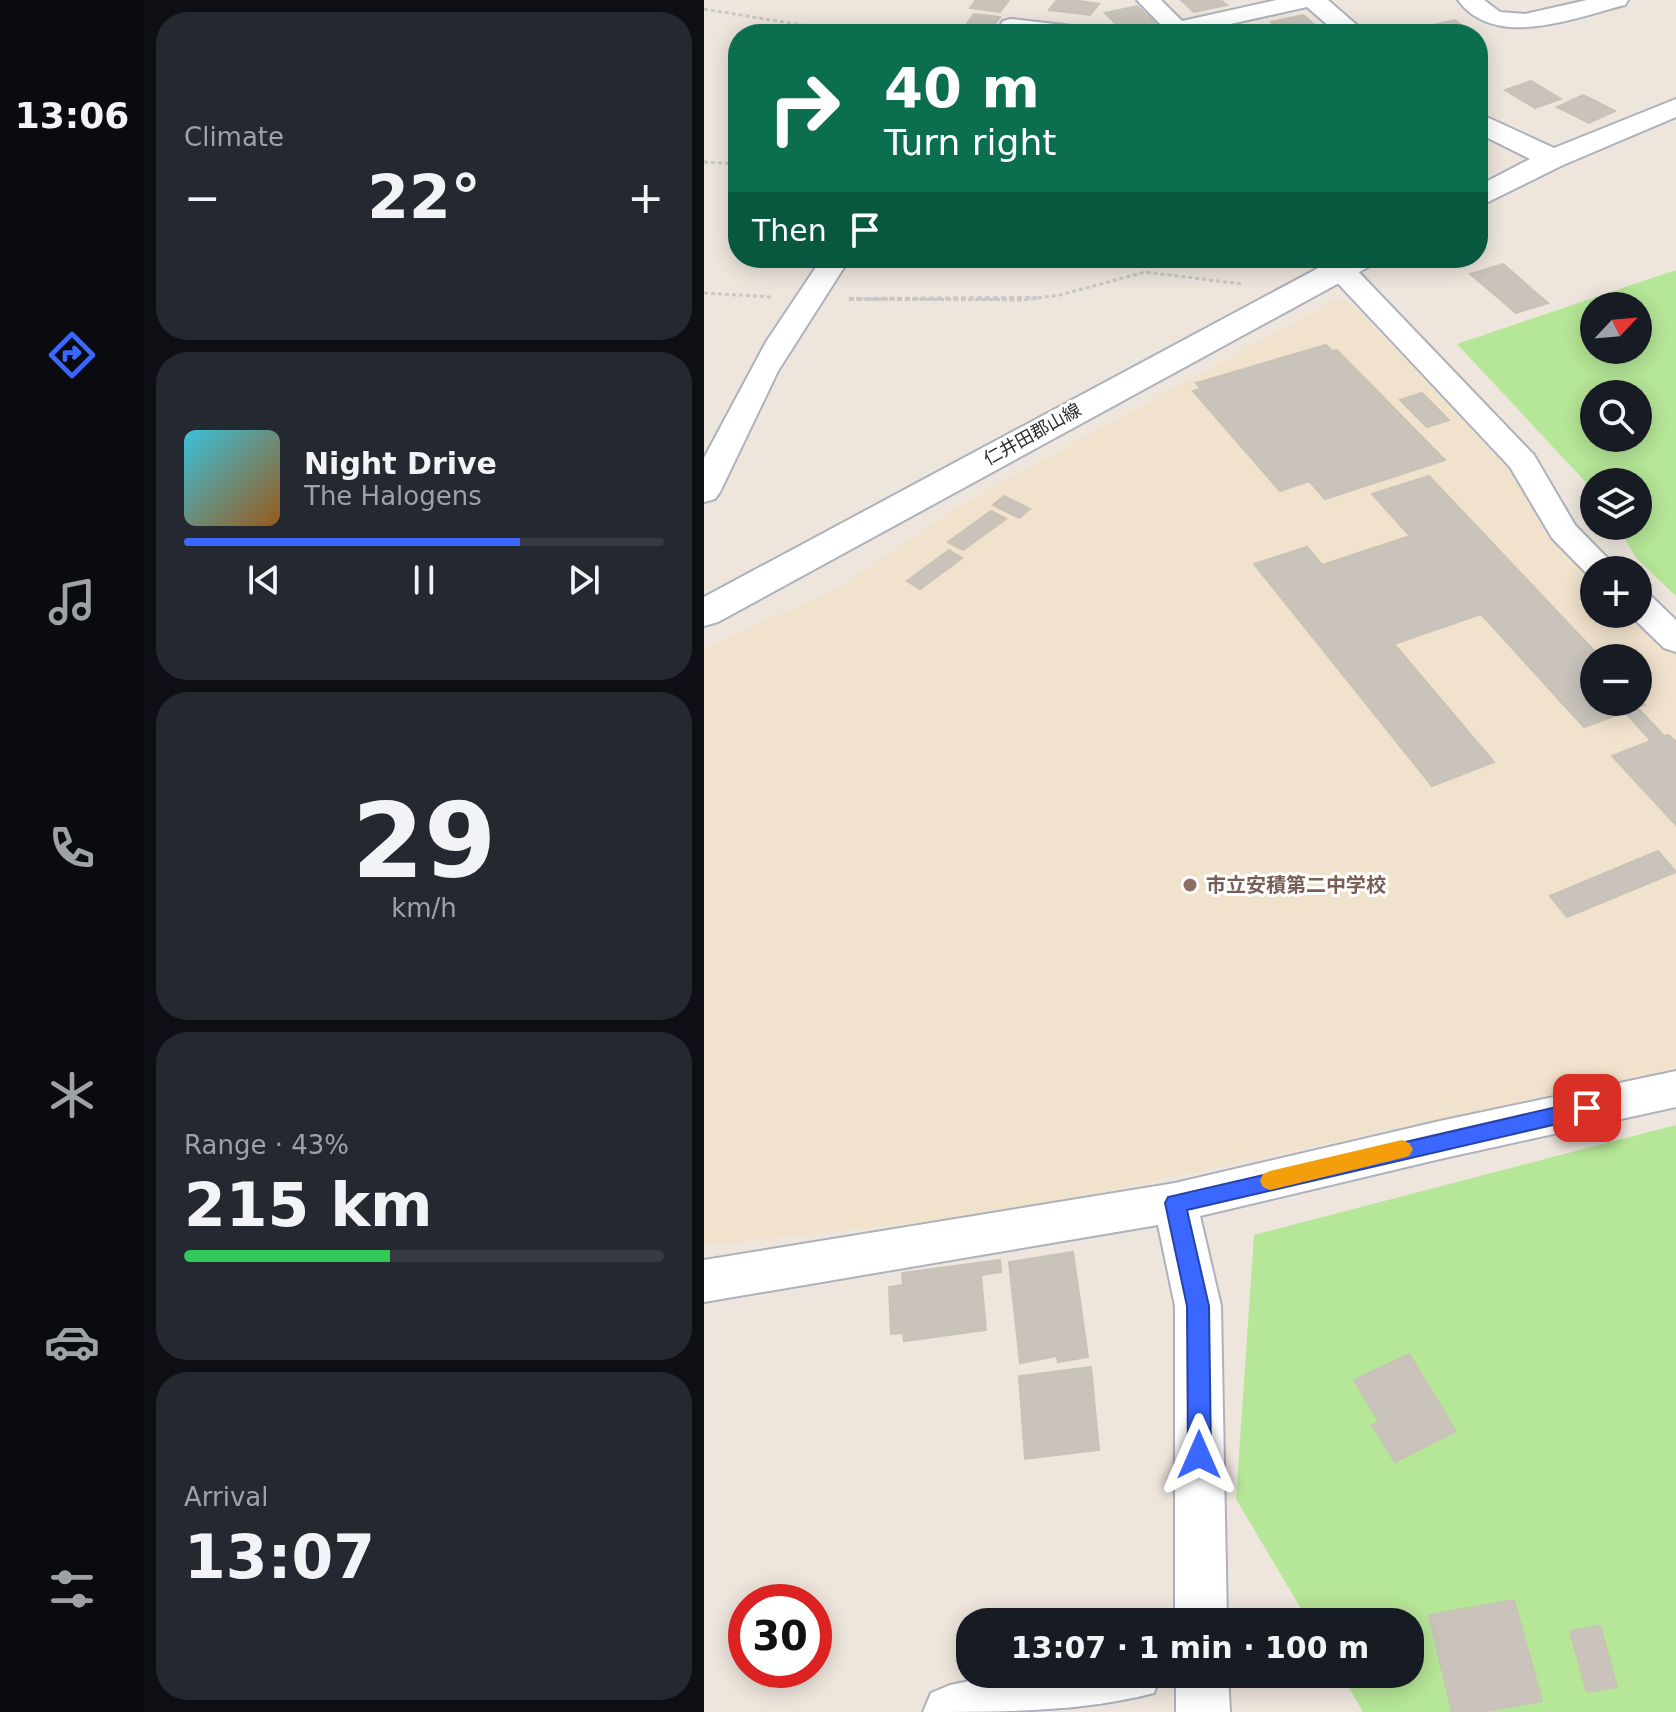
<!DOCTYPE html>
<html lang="en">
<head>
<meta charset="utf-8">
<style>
	body { margin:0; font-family:"DejaVu Sans","Noto Sans JP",sans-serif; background:#242831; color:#f1f3f6; height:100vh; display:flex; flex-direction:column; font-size:30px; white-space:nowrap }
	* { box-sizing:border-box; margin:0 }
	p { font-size:26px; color:#9ea1a6 }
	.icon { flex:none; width:44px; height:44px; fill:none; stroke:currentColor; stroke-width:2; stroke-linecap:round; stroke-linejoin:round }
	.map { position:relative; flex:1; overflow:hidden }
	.details { display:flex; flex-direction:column; gap:12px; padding:12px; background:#0d0f14; width:560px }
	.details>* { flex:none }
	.hud { position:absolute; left:24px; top:24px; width:760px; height:244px; border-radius:32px; box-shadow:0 4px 20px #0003; background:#0b6e4f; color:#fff; overflow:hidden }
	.needle { width:52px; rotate:64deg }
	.fabs { position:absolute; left:876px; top:292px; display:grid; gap:16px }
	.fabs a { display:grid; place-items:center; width:72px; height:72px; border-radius:50%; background:#171b24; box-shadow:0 4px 20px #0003; font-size:40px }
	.speed { position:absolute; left:24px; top:1584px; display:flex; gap:16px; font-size:40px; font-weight:700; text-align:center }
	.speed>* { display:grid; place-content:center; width:104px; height:104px; border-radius:50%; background:#171b24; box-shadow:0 4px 20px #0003; line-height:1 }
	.speed .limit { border:12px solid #d22; background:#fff; color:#111 }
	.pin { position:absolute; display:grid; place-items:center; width:68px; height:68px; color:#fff; margin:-34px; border-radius:16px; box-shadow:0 4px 12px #0006 }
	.me { position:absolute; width:88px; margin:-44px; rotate:0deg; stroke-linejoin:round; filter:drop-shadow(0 0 6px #0008) }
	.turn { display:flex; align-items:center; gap:28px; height:168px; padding:0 24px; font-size:36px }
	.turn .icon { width:104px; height:104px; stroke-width:2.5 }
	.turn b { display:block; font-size:56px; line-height:68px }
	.then { display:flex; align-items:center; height:76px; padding:0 24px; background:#0003; gap:16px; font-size:30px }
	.big { font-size:60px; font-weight:700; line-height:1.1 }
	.details .widget { flex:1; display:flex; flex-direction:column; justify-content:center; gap:12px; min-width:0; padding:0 28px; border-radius:32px; background:#242831 }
	.details .dial { align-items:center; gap:0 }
	.dial b { font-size:104px; line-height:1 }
	.song { display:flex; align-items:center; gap:24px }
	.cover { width:96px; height:96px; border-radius:12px; background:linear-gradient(135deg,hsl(190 70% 55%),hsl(30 70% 35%)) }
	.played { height:8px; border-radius:4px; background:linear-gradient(90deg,#3967ff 70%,#363941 70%) }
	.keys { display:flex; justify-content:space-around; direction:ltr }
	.heat { display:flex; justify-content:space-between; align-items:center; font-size:44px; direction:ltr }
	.charge { height:12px; border-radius:6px; background:linear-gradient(90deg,#34c759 43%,#363941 0) }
	.trip { position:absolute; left:252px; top:1608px; width:468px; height:80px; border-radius:32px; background:#171b24; box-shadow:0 4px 20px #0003; font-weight:700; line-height:80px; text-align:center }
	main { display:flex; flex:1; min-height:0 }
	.tab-bar { display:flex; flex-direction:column; width:144px; justify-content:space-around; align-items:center; background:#090b0e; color:#9ea1a6 }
	.tab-bar .icon { width:56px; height:56px }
	.tab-bar .selected { color:#3967ff }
	.tab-bar b { font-size:36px; color:#f1f3f6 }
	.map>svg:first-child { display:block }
	.education { fill:#f0e2cc; fill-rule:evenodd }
	.green { fill:#b6e697; fill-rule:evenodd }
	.building { fill:#c9c3bc; stroke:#c9c2b6; stroke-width:2 }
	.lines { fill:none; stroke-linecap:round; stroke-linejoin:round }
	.street-casing { stroke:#adb1bc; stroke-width:4 }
	.secondary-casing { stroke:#adb1bc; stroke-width:4 }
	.path-far1 { stroke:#c8c8c8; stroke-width:3; stroke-dasharray:4 3; stroke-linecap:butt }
	.path { stroke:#c8c8c8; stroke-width:4; stroke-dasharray:5 3; stroke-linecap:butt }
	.street { fill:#fff; fill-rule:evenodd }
	.secondary { fill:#fff; fill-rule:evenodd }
	.route { fill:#3967ff; stroke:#2543a6; stroke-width:2 }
	.slow { fill:#f59e0b }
	.education-dot { fill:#8d6e63; stroke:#fff; stroke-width:3 }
	.labels { text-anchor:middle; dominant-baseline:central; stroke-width:6; stroke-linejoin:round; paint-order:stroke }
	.far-street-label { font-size:18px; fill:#2b2b2b; stroke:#fff }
	.education-label { font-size:20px; font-weight:bold; fill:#785e54; stroke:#fff; text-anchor:start }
</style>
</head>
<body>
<main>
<nav class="tab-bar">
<b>13:06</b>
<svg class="icon selected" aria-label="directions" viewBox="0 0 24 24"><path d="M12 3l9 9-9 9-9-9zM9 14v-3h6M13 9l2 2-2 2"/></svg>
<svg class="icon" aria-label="music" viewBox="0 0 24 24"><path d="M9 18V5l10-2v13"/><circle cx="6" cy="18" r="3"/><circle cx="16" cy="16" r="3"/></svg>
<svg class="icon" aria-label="phone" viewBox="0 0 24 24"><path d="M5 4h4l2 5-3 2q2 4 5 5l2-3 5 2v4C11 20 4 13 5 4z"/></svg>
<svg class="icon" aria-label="climate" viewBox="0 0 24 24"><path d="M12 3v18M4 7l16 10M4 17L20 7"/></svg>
<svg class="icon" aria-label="car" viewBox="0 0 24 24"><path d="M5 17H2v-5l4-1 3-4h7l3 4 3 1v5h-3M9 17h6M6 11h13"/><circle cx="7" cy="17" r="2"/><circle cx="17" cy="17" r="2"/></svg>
<svg class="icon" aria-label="filters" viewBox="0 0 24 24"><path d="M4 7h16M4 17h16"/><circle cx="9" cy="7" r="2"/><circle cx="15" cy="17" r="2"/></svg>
</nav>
<section class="details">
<div class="widget"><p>Climate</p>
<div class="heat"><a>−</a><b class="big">22°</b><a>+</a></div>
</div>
<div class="widget">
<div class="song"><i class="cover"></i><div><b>Night Drive</b><p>The Halogens</p></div></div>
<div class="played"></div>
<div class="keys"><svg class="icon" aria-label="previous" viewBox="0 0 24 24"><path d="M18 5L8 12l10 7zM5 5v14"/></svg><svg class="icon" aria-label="pause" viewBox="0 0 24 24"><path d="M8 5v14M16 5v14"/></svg><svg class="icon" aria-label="next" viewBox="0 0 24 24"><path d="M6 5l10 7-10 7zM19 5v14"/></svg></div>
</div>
<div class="widget dial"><b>29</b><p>km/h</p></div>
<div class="widget"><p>Range · 43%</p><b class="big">215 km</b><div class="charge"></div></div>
<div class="widget"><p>Arrival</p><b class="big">13:07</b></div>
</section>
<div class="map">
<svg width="972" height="1712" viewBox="0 0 972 1712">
	<rect width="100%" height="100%" fill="#eee6dd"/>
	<!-- education -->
	<path class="education" d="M631 300 643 301 801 459 841 533 890 578V614H929L972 654V1068L302 1213 0 1246V648L134 588 257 505ZM890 658H934V702H890Z"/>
	<!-- green -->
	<g class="green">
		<path d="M972 270V596L933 559 913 526H934V482H890V491L753 344ZM890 306H934V350H890ZM890 394H934V438H890Z"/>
		<polygon points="972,1125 972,1712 659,1712 637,1674 706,1674 706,1622 605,1622 532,1499 550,1235"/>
	</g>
	<!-- building -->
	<g class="building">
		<polygon points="272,0 305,0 296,12 266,8"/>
		<polygon points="353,0 369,0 395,4 386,15 345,10"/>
		<polygon points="477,0 517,0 523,5 490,12"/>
		<polygon points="433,6 451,23 418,30 401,13"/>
		<polygon points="270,14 296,17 284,34 257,32"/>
		<polygon points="599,15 617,30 580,34 567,22"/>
		<polygon points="751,20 768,34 722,34 715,28"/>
		<polygon points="827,81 857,99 831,108 801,90"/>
		<polygon points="879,95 911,111 885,123 853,107"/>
		<polygon points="799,264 844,303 812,313 766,274"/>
		<polygon points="622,345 628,351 633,350 741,460 621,499 605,481 576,491 489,391 497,389 492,383"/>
		<polygon points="718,393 745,420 723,427 696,400"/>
		<polygon points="725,476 897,658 890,658 890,702 934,702 934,698 941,705 933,707 960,736 965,735 972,742 972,825 908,756 947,741 921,712 880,727 777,614 690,644 790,762 728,786 550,564 603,547 618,565 706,536 668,494"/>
		<polygon points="300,496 326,509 315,518 289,505"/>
		<polygon points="287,511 302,519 259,550 244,542"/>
		<polygon points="245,550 258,558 216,589 203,581"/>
		<polygon points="954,851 972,872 863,917 846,896"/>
		<polygon points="369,1252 384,1357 354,1362 353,1356 316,1363 305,1262"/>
		<polygon points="296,1260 297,1272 277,1275 282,1330 200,1341 199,1333 187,1334 185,1287 199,1285 198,1273"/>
		<polygon points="705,1354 752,1431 691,1462 668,1425 675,1422 650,1380"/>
		<polygon points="387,1367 395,1450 321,1459 315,1376"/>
		<polygon points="810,1600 838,1701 777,1712 748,1712 725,1615"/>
		<polygon points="896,1626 913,1687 883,1692 866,1631"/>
	</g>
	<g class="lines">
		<!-- street casing -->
		<g class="street-casing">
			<g id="street">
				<polygon points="433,0 457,0 478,21 573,0 615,0 612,5 481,34 437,34 440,29 457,25"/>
				<path d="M754 0H780L796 12 821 14 883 0H924L921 5C872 17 791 51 754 0Z"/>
				<polygon points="307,19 377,27 385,29 388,34 317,34 299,31 296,26 299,21"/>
				<polygon points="118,258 146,258 74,371 16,492 11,499 0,502 0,458 62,342"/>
				<polygon points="636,261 646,263 830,455 871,525 915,570 890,570 890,578 887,578 848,538 806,467 626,275 622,269 626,263"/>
				<polygon points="934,592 946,595 972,620 972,652 960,648 925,614 934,614"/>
				<polygon points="972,1071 972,1107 736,1159 496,1216 517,1306 523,1622 471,1622 471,1306 454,1225 0,1302 0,1260 471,1183 736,1121"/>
				<path d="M301 1674H457L450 1693C378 1712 295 1712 219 1712L227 1693 246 1685Z"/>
				<polygon points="472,1674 524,1674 526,1712 472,1712"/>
			</g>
		</g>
		<!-- secondary casing -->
		<g class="secondary-casing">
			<g id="secondary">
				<polygon points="595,0 624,0 663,34 634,34"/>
				<polygon points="972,99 972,117 859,165 774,207 774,186 826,159 774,133 774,113 850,148"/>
				<polygon points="633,258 673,258 668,265 14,622 0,626 0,597"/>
			</g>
		</g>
		<!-- path-far1 -->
		<g class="path-far1">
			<polyline points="0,9 153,34"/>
			<polyline points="0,162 34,164"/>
			<polyline points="0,293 67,297"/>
			<polyline points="145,299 319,300 356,295 441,272 538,284"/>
		</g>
		<!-- path -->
		<polyline class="path" points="145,299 333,298"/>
		<!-- street -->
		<use href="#street" class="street"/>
		<!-- secondary -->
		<use href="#secondary" class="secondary"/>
	</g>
	<!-- route -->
	<polygon class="route" points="883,1100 891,1102 894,1108 891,1114 883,1117 483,1210 505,1306 507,1455 504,1463 495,1466 487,1463 484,1455 483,1306 461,1203 464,1197"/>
	<!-- slow -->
	<polygon class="slow" points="698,1140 705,1143 709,1149 705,1156 698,1158 566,1190 559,1187 556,1181 559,1174 566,1171"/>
	<!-- markers -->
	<circle class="education-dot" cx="486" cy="885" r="8"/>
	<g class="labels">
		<!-- far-street labels -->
		<g class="far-street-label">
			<text transform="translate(328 434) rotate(-29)">仁井田郡山線</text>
		</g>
		<!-- education labels -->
		<g class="education-label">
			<text x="502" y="885">市立安積第二中学校</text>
		</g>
	</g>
</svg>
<div class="fabs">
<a><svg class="needle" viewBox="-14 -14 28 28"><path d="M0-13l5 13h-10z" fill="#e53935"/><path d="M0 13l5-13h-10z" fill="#9ea1a6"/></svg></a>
<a><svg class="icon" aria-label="search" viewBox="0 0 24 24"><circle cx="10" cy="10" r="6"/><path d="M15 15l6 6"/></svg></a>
<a><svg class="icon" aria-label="layers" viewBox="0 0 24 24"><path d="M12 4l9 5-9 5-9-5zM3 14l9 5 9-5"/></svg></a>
<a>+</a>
<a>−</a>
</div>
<div class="speed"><div class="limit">30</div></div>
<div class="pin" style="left:883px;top:1108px;background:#d93025"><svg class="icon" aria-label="arrive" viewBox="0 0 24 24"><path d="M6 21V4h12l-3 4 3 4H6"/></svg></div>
<svg class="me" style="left:495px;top:1455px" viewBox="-20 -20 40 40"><path d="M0-17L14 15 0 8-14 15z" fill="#3967ff" stroke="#fff" stroke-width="4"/></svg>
<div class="trip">13:07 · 1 min · 100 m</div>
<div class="hud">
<div class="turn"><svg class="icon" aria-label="right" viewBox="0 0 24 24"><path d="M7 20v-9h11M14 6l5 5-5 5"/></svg><div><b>40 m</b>Turn right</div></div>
<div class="then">Then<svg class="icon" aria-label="arrive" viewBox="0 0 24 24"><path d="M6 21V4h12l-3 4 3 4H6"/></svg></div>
</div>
</div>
</main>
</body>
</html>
